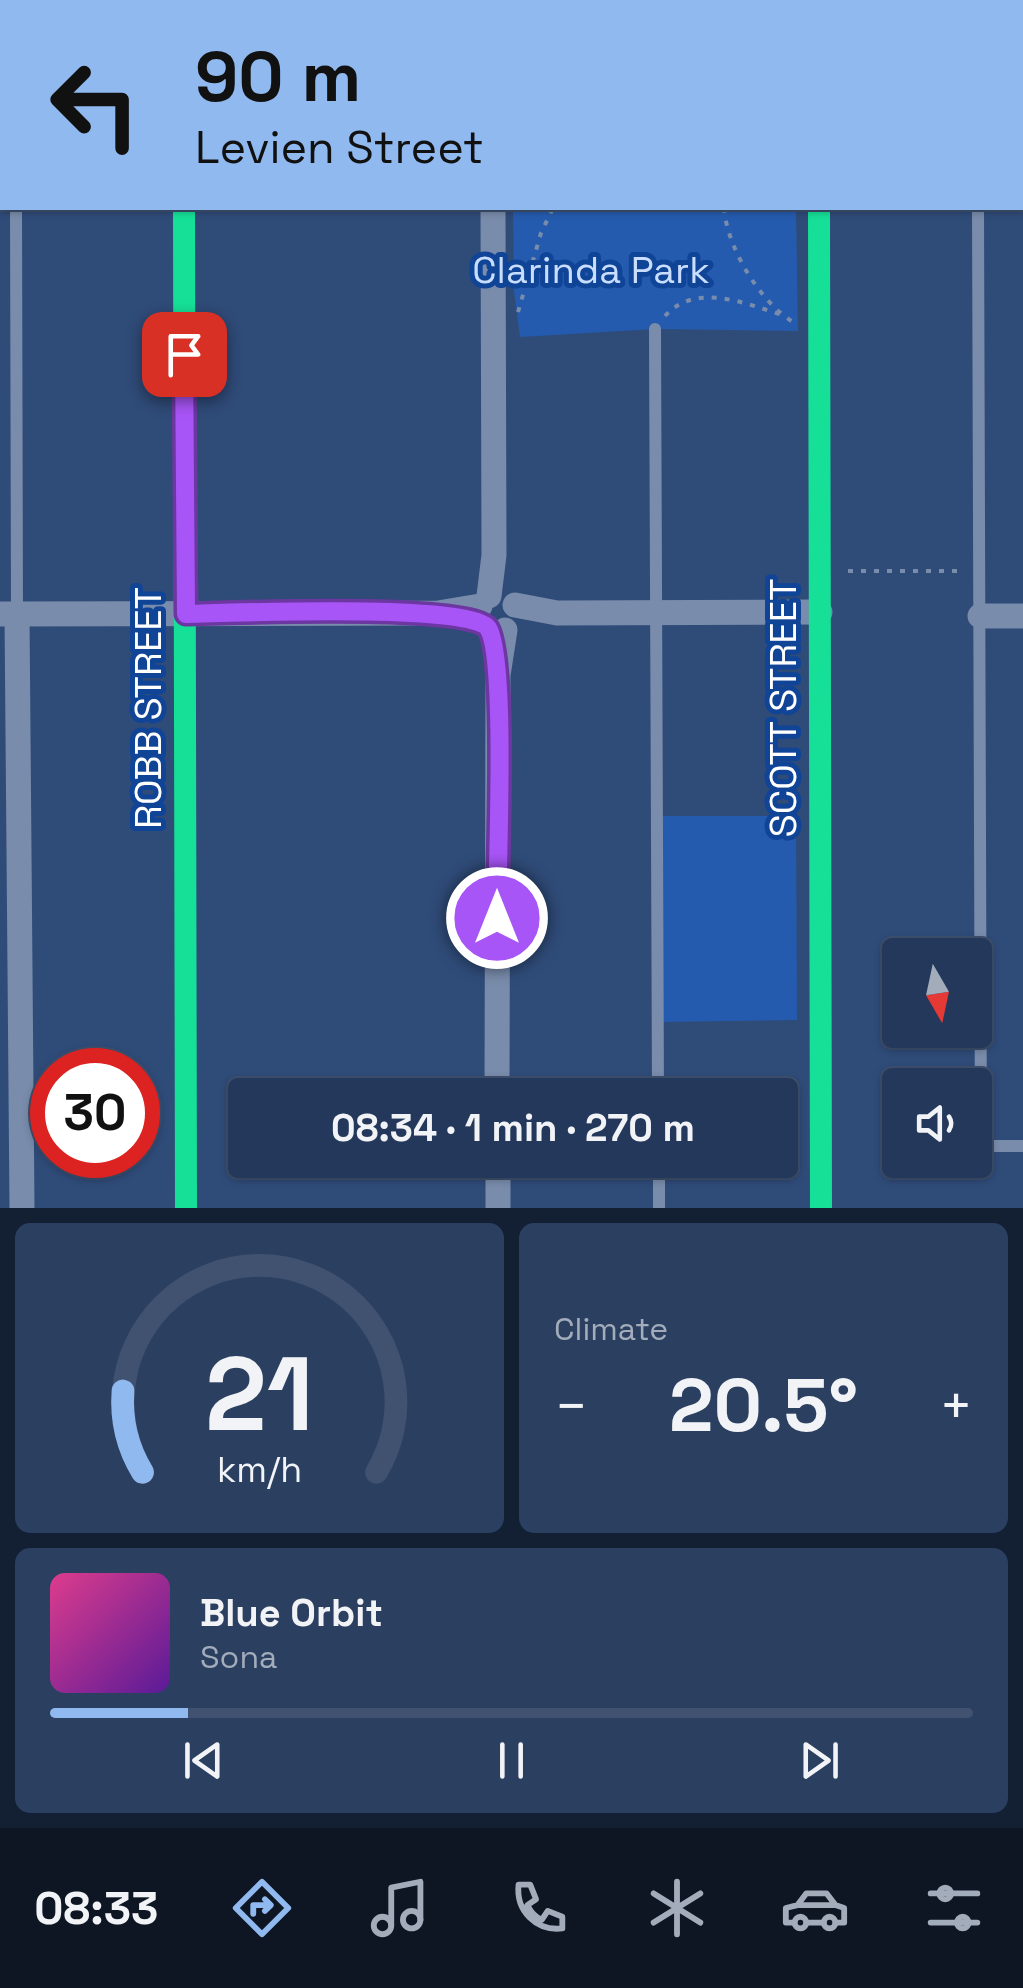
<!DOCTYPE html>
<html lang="en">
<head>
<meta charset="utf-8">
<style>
	body { margin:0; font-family:"Space Grotesk",sans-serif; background:#2b3f60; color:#f1f3f6; height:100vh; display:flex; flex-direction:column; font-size:38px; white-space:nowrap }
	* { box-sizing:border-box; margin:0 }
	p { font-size:32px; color:#a3acbb }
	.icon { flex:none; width:55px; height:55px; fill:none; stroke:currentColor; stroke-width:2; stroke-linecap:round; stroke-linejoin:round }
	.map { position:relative; height:1208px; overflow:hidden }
	.sheet { display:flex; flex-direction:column; gap:15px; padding:15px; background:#131f32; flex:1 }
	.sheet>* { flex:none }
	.banner { position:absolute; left:0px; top:0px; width:1025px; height:210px; box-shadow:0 2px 8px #0004,0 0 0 2px #405270; background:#90b9f0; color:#111; overflow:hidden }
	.needle { width:65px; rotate:171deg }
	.fabs { position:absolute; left:882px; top:938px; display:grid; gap:20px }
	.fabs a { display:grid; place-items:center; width:110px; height:110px; border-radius:10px; background:#23385a; box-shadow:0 2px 8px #0004,0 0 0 2px #405270; font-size:50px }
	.speed { position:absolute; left:30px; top:1048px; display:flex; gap:20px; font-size:50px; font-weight:700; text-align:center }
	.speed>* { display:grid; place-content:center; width:130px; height:130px; border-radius:50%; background:#23385a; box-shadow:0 2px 8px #0004,0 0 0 2px #405270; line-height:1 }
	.speed .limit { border:15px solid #d22; background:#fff; color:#111 }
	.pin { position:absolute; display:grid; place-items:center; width:85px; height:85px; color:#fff; margin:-42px; border-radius:20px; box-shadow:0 5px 15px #0006 }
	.me { position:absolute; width:110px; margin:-55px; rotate:0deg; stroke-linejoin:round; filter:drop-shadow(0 0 8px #0008) }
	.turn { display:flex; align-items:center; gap:35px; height:210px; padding:0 30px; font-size:45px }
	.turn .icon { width:130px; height:130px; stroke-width:2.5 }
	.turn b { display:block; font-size:70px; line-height:85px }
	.big { font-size:75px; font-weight:700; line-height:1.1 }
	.sheet .widget { flex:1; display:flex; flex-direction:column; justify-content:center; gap:15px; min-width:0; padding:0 35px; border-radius:15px; background:#2b3f60 }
	.sheet .dial { align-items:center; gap:0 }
	.dial svg { height:260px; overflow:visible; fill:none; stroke:#405270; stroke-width:7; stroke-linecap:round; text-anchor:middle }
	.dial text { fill:#f1f3f6; stroke:none }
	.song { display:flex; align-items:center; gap:30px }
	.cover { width:120px; height:120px; border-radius:15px; background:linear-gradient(135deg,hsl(330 70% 55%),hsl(270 70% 35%)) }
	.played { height:10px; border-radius:5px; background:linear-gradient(90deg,#90b9f0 15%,#405270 15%) }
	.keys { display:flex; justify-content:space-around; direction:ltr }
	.heat { display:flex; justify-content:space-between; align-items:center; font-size:55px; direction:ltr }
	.sheet .tiles { flex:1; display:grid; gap:15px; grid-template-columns:1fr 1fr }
	.widget:last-child { grid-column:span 2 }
	.trip { position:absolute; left:228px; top:1078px; width:570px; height:100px; border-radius:10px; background:#23385a; box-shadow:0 2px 8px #0004,0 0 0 2px #405270; font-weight:700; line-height:100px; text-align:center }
	.menu { display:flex; height:160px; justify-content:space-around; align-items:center; background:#0e1624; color:#a3acbb }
	.menu .icon { width:70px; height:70px }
	.menu .active { color:#90b9f0 }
	.menu b { font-size:45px; color:#f1f3f6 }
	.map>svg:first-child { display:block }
	.green { fill:#255bae }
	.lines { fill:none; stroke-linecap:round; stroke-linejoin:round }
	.path { stroke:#798cab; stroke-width:4; stroke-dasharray:5 8; stroke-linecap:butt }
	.lane { stroke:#798cab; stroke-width:12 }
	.street { stroke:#798cab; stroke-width:25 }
	.fast { stroke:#16e098; stroke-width:22 }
	.route-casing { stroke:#6d37a1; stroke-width:25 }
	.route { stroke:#a855f7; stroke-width:18 }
	.labels { text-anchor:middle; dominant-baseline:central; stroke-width:10; stroke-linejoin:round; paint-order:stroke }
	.park-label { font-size:38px; fill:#c9defe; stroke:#104497 }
	.street-label { font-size:38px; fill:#fff; stroke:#104497 }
</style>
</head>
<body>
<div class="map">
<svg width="1023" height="1208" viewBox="0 0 1023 1208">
	<rect width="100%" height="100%" fill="#2f4b78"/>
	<!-- green -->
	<g class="green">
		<rect x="512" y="0" width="281" height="2"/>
		<polygon points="513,208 796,208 798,331 655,329 520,337 514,291"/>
		<polygon points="661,816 796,816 797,1020 662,1022"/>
	</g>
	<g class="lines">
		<!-- path -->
		<g class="path">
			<polyline points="628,0 630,2"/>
			<polyline points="692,2 693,0"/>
			<path d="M724 208C727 247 759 301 793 322"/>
			<polyline points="518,312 541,233 553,208"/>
			<path d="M665 316C695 282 745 303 782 315"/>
			<polyline points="848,571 963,571"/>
		</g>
		<!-- lane -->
		<g class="lane">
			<polyline points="16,0 16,2"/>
			<polyline points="977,0 977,2"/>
			<polyline points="16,208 17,614"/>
			<polyline points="978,208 981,1146 1023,1146"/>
			<polyline points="655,329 658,1095"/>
			<polyline points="659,1160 659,1208"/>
		</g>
		<!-- street -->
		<g class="street">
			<polyline points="184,0 184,2"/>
			<polyline points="493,0 493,2"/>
			<polyline points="819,0 819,2"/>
			<polyline points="489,596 494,555 493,208"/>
			<polyline points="515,605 557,613 820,612"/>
			<polyline points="1,614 438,613 480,606"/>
			<polyline points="17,614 22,1208"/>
			<polyline points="980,616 1023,616"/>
			<polyline points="497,1095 498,675 505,630"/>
			<polyline points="498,1160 498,1208"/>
		</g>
		<!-- fast -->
		<g class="fast">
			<polyline points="184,208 186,1208"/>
			<polyline points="819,208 821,1208"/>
		</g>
	</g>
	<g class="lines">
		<!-- route casing -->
		<g class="route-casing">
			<path id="route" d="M184 354 186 614C228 613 471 603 488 628 507 657 497 870 497 918"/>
		</g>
		<!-- route -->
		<use href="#route" class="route"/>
	</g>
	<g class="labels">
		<!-- park labels -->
		<g class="park-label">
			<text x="591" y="270">Clarinda Park</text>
		</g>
		<!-- street labels -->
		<g class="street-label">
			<text transform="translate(148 708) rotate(-90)">ROBB STREET</text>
			<text transform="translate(783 708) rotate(-90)">SCOTT STREET</text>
		</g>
	</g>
</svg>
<div class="fabs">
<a><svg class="needle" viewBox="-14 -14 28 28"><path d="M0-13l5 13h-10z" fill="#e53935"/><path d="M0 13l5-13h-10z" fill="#a3acbb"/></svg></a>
<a><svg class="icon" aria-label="sound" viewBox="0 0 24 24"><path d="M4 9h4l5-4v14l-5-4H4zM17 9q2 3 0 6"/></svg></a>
</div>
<div class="speed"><div class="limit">30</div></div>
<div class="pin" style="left:184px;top:354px;background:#d93025"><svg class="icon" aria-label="arrive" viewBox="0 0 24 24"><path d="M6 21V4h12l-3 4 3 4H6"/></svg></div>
<svg class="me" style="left:497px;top:918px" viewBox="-20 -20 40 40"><circle r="17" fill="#a855f7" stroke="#fff" stroke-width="3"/><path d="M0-11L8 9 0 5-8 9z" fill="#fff"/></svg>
<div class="trip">08:34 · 1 min · 270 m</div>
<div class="banner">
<div class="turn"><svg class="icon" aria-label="left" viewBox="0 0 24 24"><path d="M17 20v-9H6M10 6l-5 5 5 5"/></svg><div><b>90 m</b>Levien Street</div></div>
</div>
</div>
<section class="sheet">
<div class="tiles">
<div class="widget dial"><svg viewBox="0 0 100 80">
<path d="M14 69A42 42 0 1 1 86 69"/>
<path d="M14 69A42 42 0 0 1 8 44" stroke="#90b9f0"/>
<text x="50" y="56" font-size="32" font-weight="700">21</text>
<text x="50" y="72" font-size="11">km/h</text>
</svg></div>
<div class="widget"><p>Climate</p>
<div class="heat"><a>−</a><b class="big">20.5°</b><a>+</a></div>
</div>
<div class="widget">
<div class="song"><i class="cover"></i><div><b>Blue Orbit</b><p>Sona</p></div></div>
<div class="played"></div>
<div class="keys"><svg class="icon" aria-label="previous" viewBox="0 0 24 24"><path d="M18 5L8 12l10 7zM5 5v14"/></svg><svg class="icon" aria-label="pause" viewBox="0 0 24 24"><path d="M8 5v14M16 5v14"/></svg><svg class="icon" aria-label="next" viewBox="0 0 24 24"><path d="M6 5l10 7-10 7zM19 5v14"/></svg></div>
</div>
</div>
</section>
<nav class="menu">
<b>08:33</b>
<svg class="icon active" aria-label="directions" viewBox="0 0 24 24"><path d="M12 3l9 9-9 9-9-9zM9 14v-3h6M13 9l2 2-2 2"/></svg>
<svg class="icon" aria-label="music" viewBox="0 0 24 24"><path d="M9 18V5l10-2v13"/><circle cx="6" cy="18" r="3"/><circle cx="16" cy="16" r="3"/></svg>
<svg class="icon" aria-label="phone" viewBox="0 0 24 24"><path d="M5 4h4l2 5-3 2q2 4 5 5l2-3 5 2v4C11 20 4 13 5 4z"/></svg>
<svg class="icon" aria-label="climate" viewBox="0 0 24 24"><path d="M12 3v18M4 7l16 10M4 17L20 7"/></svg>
<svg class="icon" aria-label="car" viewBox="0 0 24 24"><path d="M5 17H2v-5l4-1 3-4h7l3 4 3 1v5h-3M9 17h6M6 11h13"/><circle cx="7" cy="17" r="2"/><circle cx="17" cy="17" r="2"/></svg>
<svg class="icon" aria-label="filters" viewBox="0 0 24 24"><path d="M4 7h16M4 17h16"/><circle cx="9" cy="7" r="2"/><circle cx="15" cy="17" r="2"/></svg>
</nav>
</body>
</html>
